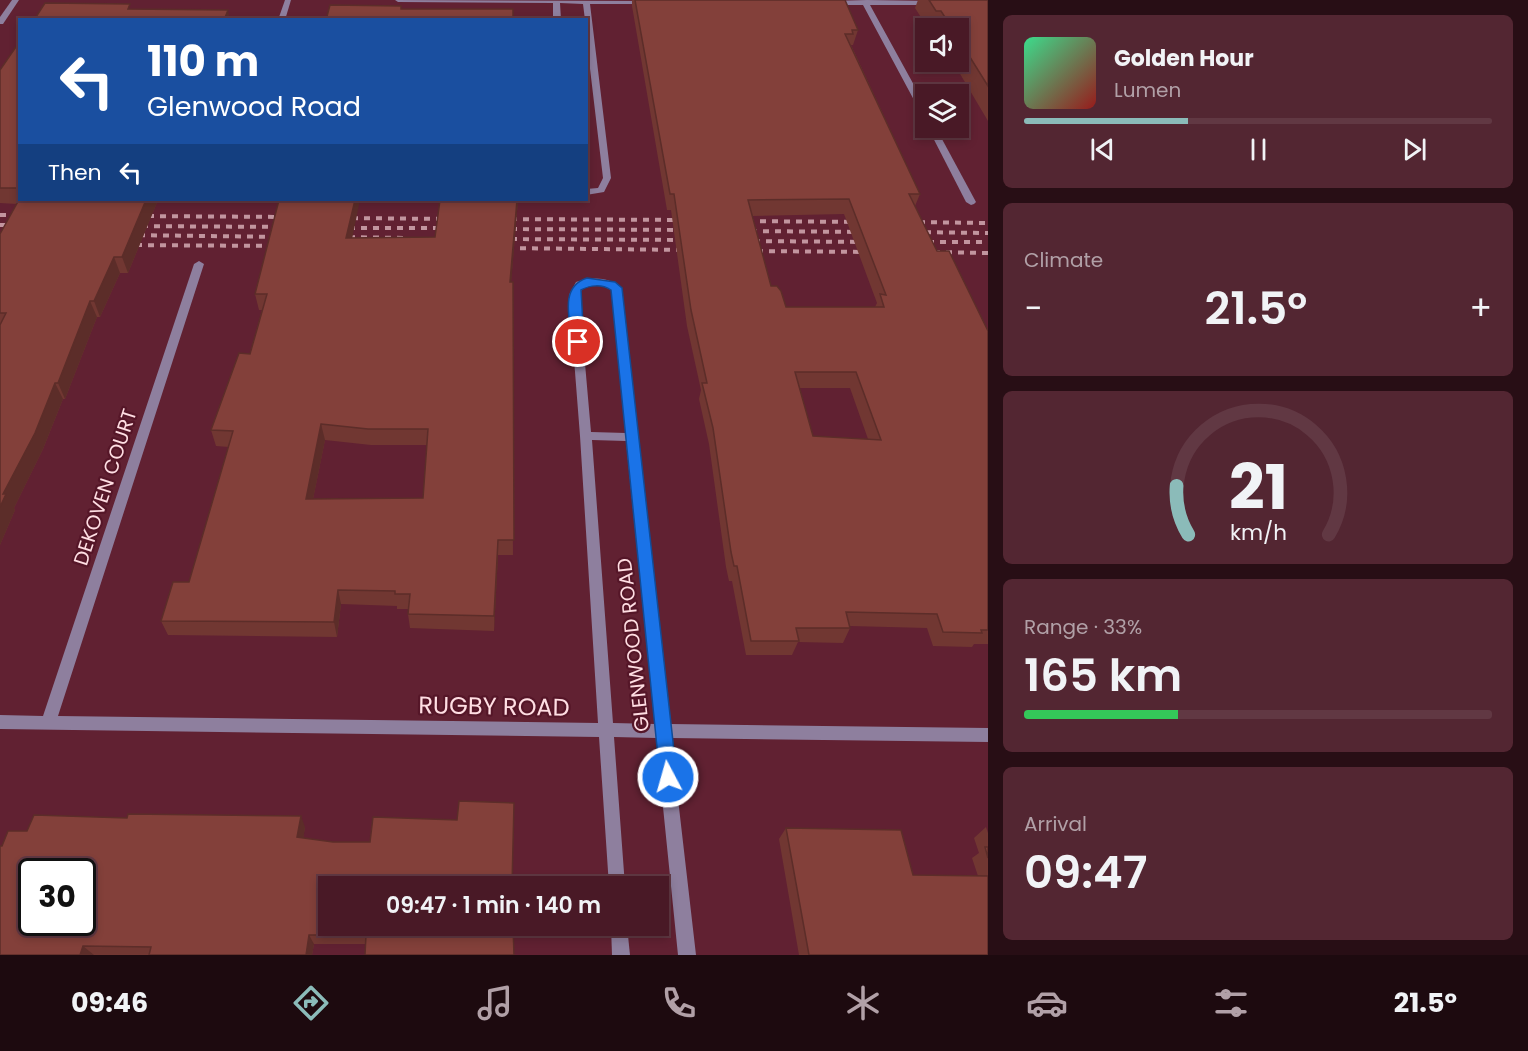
<!DOCTYPE html>
<html lang="en">
<head>
<meta charset="utf-8">
<style>
	body { margin:0; font-family:Poppins,sans-serif; background:#532632; color:#f1f3f6; height:100vh; display:flex; flex-direction:column; font-size:22px; white-space:nowrap }
	* { box-sizing:border-box; margin:0 }
	p { font-size:20px; color:#b1a0a7 }
	.icon { flex:none; width:33px; height:33px; fill:none; stroke:currentColor; stroke-width:2; stroke-linecap:round; stroke-linejoin:round }
	.map { position:relative; flex:1; overflow:hidden }
	.side { display:flex; flex-direction:column; gap:15px; padding:15px; background:#280e15; width:540px }
	.side>* { flex:none }
	.banner { position:absolute; left:18px; top:18px; width:570px; height:183px; border-radius:0px; box-shadow:0 3px 9px #0003,0 0 0 2px #613843; background:#1a4fa0; color:#fff; overflow:hidden }
	.tools { position:absolute; left:915px; top:18px; display:grid; gap:12px }
	.tools a { display:grid; place-items:center; width:54px; height:54px; border-radius:0px; background:#491926; box-shadow:0 3px 9px #0003,0 0 0 2px #613843; font-size:30px }
	.speed { position:absolute; left:18px; top:858px; display:flex; gap:12px; font-size:30px; font-weight:700; text-align:center }
	.speed>* { display:grid; place-content:center; width:78px; height:78px; border-radius:50%; background:#491926; box-shadow:0 3px 9px #0003,0 0 0 2px #613843; line-height:1 }
	.speed .limit { border:3px solid #111; border-radius:9px; background:#fff; color:#111 }
	.pin { position:absolute; display:grid; place-items:center; width:51px; height:51px; color:#fff; margin:-26px; border:3px solid #fff; border-radius:50%; box-shadow:0 2px 6px #0007 }
	.me { position:absolute; width:66px; margin:-33px; rotate:354deg; stroke-linejoin:round; filter:drop-shadow(0 0 4px #0008) }
	.turn { display:flex; align-items:center; gap:21px; height:126px; padding:0 30px; font-size:27px }
	.turn .icon { width:78px; height:78px; stroke-width:2.5 }
	.turn b { display:block; font-size:42px; line-height:51px }
	.then { display:flex; align-items:center; height:57px; padding:0 30px; background:#0003; gap:12px; font-size:22px }
	.big { font-size:45px; font-weight:600; line-height:1.1 }
	.side .tile { flex:1; display:flex; flex-direction:column; justify-content:center; gap:9px; min-width:0; padding:0 21px; border-radius:9px; background:#532632 }
	.side .dial { align-items:center; gap:0 }
	.dial svg { height:156px; overflow:visible; fill:none; stroke:#613843; stroke-width:7; stroke-linecap:round; text-anchor:middle }
	.dial text { fill:#f1f3f6; stroke:none }
	.song { display:flex; align-items:center; gap:18px }
	.cover { width:72px; height:72px; border-radius:9px; background:linear-gradient(135deg,hsl(150 70% 55%),hsl(0 70% 35%)) }
	.played { height:6px; border-radius:3px; background:linear-gradient(90deg,#8bbbb9 35%,#613843 35%) }
	.keys { display:flex; justify-content:space-around; direction:ltr }
	.heat { display:flex; justify-content:space-between; align-items:center; font-size:33px; direction:ltr }
	.charge { height:9px; border-radius:4px; background:linear-gradient(90deg,#34c759 33%,#613843 0) }
	.trip { position:absolute; left:318px; top:876px; width:351px; height:60px; border-radius:0px; background:#491926; box-shadow:0 3px 9px #0003,0 0 0 2px #613843; font-weight:600; line-height:60px; text-align:center }
	.menu { display:flex; height:96px; justify-content:space-around; align-items:center; background:#1d0a0f; color:#b1a0a7 }
	.menu .icon { width:42px; height:42px }
	.menu .on { color:#8bbbb9 }
	.menu b { font-size:27px; color:#f1f3f6 }
	main { display:flex; flex:1; min-height:0 }
	.map>svg:first-child { display:block }
	.lines { fill:none; stroke-linecap:round; stroke-linejoin:round }
	.minor { fill:#8e7f9e; fill-rule:evenodd }
	.rail { stroke:#c2959f; stroke-width:4; stroke-dasharray:6 6; stroke-linecap:butt }
	.wall { fill:#713732; fill-rule:evenodd }
	.shaded-wall { fill:#5c2d29 }
	.building { fill:#83403a; stroke:#5c2d29; stroke-width:1.5; fill-rule:evenodd }
	.route { fill:#1a73e8; stroke:#114b97; stroke-width:1.5 }
	.labels { text-anchor:middle; dominant-baseline:central; stroke-width:4.5; stroke-linejoin:round; paint-order:stroke }
	.street-label { font-size:20px; fill:#ffdee3; stroke:#551628 }
	.near-street-label { font-size:24px; fill:#ffdee3; stroke:#551628 }
</style>
</head>
<body>
<main>
<div class="map">
<svg width="988" height="955" viewBox="0 0 988 955">
	<rect width="100%" height="100%" fill="#612132"/>
	<g class="lines">
		<!-- minor -->
		<g class="minor">
			<polygon points="12,0 19,0 3,24 0,24 0,17"/>
			<polygon points="285,0 291,0 285,20 278,20"/>
			<polygon points="395,0 650,1 651,2 648,4 590,4 611,178 604,192 586,195 586,189 598,188 603,178 586,35 586,20 585,20 583,4 560,3 561,20 553,20 553,3 398,2"/>
			<polygon points="867,0 933,1 937,3 933,5 870,5 926,107 926,117 922,115 863,5 831,5 827,3 831,1"/>
			<polygon points="928,128 936,128 976,202 974,204 971,205 966,202"/>
			<path d="M199 261 204 264 58 716 598 723 580 436 569 295 576 282C592 277 609 276 621 289L670 724 988 728V742L671 738 696 955H678L656 738 614 737 625 886H609L599 737 0 729V715L43 716 194 264ZM594 284 601 285 611 290 626 433 591 432 579 295 584 286ZM592 440 626 441 655 724 613 723Z"/>
			<polygon points="611,926 627,926 630,955 612,955"/>
		</g>
		<!-- rail -->
		<g class="rail">
			<polyline points="0,215 28,215"/>
			<polyline points="136,216 292,217"/>
			<polyline points="340,218 454,219"/>
			<polyline points="499,219 688,220"/>
			<polyline points="736,221 862,222"/>
			<polyline points="907,222 988,223"/>
			<polyline points="0,225 22,225"/>
			<polyline points="130,226 289,227"/>
			<polyline points="337,228 454,228"/>
			<polyline points="499,229 691,230"/>
			<polyline points="739,231 868,232"/>
			<polyline points="913,232 988,233"/>
			<polyline points="127,235 286,237"/>
			<polyline points="337,237 409,238"/>
			<polyline points="499,239 691,240"/>
			<polyline points="742,241 871,242"/>
			<polyline points="916,242 988,242"/>
			<polyline points="124,245 283,246"/>
			<polyline points="496,248 694,250"/>
			<polyline points="745,251 874,252"/>
			<polyline points="934,252 988,253"/>
		</g>
	</g>
	<!-- wall -->
	<g class="wall">
		<path d="M632 0H845L858 30 853 45H851L920 194 915 206 937 251 988 331V644H974L972 647 933 646 927 628 850 626V628L843 643 798 642 792 655H746L732 581H729L726 567 709 444 699 399 701 390 687 326 671 210H667L632 6ZM844 214 877 303 875 307H786L771 286 752 216ZM799 388H850L868 439 813 436Z"/>
		<polygon points="918,0 988,0 988,121 953,62 958,62 958,28 928,28 915,8"/>
		<polygon points="20,41 20,200 158,200 128,273 120,273 100,317 97,317 65,399 63,399 43,449 14,508 15,510 0,545 0,234 17,204 0,203 0,70"/>
		<path d="M440 200H518L511 282 513 555H498L494 631 410 628 408 614 409 609H397V606L341 604 337 637 168 635 161 621 189 582 229 447 216 446 211 430 250 354 262 310H259L255 294 352 238 435 237ZM325 440 371 445H427L423 498 313 499Z"/>
		<polygon points="305,827 303,838 512,886 513,926 366,944 314,944 312,955 0,955 2,846 27,831"/>
		<polygon points="986,827 988,833 988,955 799,955 779,839 786,828 913,875 978,876 972,858 979,853 974,838"/>
	</g>
	<!-- shaded-wall -->
	<g class="shaded-wall">
		<polygon points="228,10 230,20 224,20"/>
		<polygon points="146,200 158,200 128,273 122,257"/>
		<polygon points="355,200 360,200 349,254 346,238"/>
		<polygon points="517,200 518,200 510,298 510,282"/>
		<polygon points="114,257 120,273 100,317 94,301"/>
		<polygon points="90,301 97,317 65,399 58,383"/>
		<polygon points="55,383 63,399 43,449 14,508 15,510 0,545 0,507 3,494"/>
		<polygon points="321,424 325,440 310,514 306,499"/>
		<polygon points="498,540 498,555 494,631 494,616"/>
		<polygon points="338,590 341,604 337,637 334,622"/>
		<polygon points="301,816 305,827 302,848 297,837"/>
		<polygon points="309,935 314,944 312,955 306,955"/>
		<polygon points="83,946 94,955 80,955"/>
	</g>
	<!-- building -->
	<g class="building">
		<path d="M635 0H845L858 30H852L853 34H845L920 194H909L937 251H949L988 331V630H981L982 633 943 632 937 614 846 612 850 628H796L799 641H751L737 566H734L731 552 713 428 702 383H707L691 310 674 194H670ZM849 199 886 295 880 294 884 307H786L781 291 777 286H771L748 200ZM795 372H856L881 440 813 436Z"/>
		<polygon points="929,0 988,0 988,86 958,38 958,28 952,28 941,11 936,11"/>
		<polygon points="45,3 130,4 128,9 228,10 224,20 34,20"/>
		<polygon points="330,5 401,6 401,9 513,9 513,20 326,20"/>
		<polygon points="20,41 20,188 0,188 0,70"/>
		<polygon points="20,198 20,200 146,200 122,257 114,257 94,301 90,301 58,383 55,383 35,433 3,494 6,494 0,507 0,325 6,313 0,313 0,234"/>
		<path d="M279 200H355L346 238 435 237 440 200H517L510 282H513L514 540H498L494 616 408 614 410 594H395V591L338 590 334 622 161 621 173 582H189L233 431 211 430 239 353 250 354 267 294H255ZM321 424 368 429H428L423 498 306 499Z"/>
		<path d="M459 801 514 803 512 886H328V926H513L514 955H365L366 935H309L306 955H149L151 947 83 946 80 955H0V846H2L8 831H27L34 815 127 818 128 814 301 816 297 837 333 842H370L373 817 457 820ZM32 872H82V922H32Z"/>
		<polygon points="786,828 901,830 913,875 988,876 988,955 809,955"/>
		<polygon points="985,847 988,847 988,858"/>
	</g>
	<!-- route -->
	<path class="route" d="M587 278 615 282 622 288 677 777 674 783 668 785 662 783 660 777 611 290C602 284 590 285 581 290L584 342 578 346 572 342C570 319 559 287 587 278Z"/>
	<g class="labels">
		<!-- street labels -->
		<g class="street-label">
			<text transform="translate(105 487) rotate(-72)">DEKOVEN COURT</text>
			<text transform="translate(633 645) rotate(-96)">GLENWOOD ROAD</text>
		</g>
		<!-- near-street labels -->
		<g class="near-street-label">
			<text transform="translate(494 706) rotate(1)">RUGBY ROAD</text>
		</g>
	</g>
</svg>
<div class="tools">
<a><svg class="icon" aria-label="sound" viewBox="0 0 24 24"><path d="M4 9h4l5-4v14l-5-4H4zM17 9q2 3 0 6"/></svg></a>
<a><svg class="icon" aria-label="layers" viewBox="0 0 24 24"><path d="M12 4l9 5-9 5-9-5zM3 14l9 5 9-5"/></svg></a>
</div>
<div class="speed"><div class="limit">30</div></div>
<div class="pin" style="left:578px;top:342px;background:#d93025"><svg class="icon" aria-label="arrive" viewBox="0 0 24 24"><path d="M6 21V4h12l-3 4 3 4H6"/></svg></div>
<svg class="me" style="left:668px;top:777px" viewBox="-20 -20 40 40"><circle r="17" fill="#1a73e8" stroke="#fff" stroke-width="3"/><path d="M0-11L8 9 0 5-8 9z" fill="#fff"/></svg>
<div class="trip">09:47 · 1 min · 140 m</div>
<div class="banner">
<div class="turn"><svg class="icon" aria-label="left" viewBox="0 0 24 24"><path d="M17 20v-9H6M10 6l-5 5 5 5"/></svg><div><b>110 m</b>Glenwood Road</div></div>
<div class="then">Then<svg class="icon" aria-label="left" viewBox="0 0 24 24"><path d="M17 20v-9H6M10 6l-5 5 5 5"/></svg></div>
</div>
</div>
<section class="side">
<div class="tile">
<div class="song"><i class="cover"></i><div><b>Golden Hour</b><p>Lumen</p></div></div>
<div class="played"></div>
<div class="keys"><svg class="icon" aria-label="previous" viewBox="0 0 24 24"><path d="M18 5L8 12l10 7zM5 5v14"/></svg><svg class="icon" aria-label="pause" viewBox="0 0 24 24"><path d="M8 5v14M16 5v14"/></svg><svg class="icon" aria-label="next" viewBox="0 0 24 24"><path d="M6 5l10 7-10 7zM19 5v14"/></svg></div>
</div>
<div class="tile"><p>Climate</p>
<div class="heat"><a>−</a><b class="big">21.5°</b><a>+</a></div>
</div>
<div class="tile dial"><svg viewBox="0 0 100 80">
<path d="M14 69A42 42 0 1 1 86 69"/>
<path d="M14 69A42 42 0 0 1 8 44" stroke="#8bbbb9"/>
<text x="50" y="56" font-size="32" font-weight="700">21</text>
<text x="50" y="72" font-size="11">km/h</text>
</svg></div>
<div class="tile"><p>Range · 33%</p><b class="big">165 km</b><div class="charge"></div></div>
<div class="tile"><p>Arrival</p><b class="big">09:47</b></div>
</section>
</main>
<nav class="menu">
<b>09:46</b>
<svg class="icon on" aria-label="directions" viewBox="0 0 24 24"><path d="M12 3l9 9-9 9-9-9zM9 14v-3h6M13 9l2 2-2 2"/></svg>
<svg class="icon" aria-label="music" viewBox="0 0 24 24"><path d="M9 18V5l10-2v13"/><circle cx="6" cy="18" r="3"/><circle cx="16" cy="16" r="3"/></svg>
<svg class="icon" aria-label="phone" viewBox="0 0 24 24"><path d="M5 4h4l2 5-3 2q2 4 5 5l2-3 5 2v4C11 20 4 13 5 4z"/></svg>
<svg class="icon" aria-label="climate" viewBox="0 0 24 24"><path d="M12 3v18M4 7l16 10M4 17L20 7"/></svg>
<svg class="icon" aria-label="car" viewBox="0 0 24 24"><path d="M5 17H2v-5l4-1 3-4h7l3 4 3 1v5h-3M9 17h6M6 11h13"/><circle cx="7" cy="17" r="2"/><circle cx="17" cy="17" r="2"/></svg>
<svg class="icon" aria-label="filters" viewBox="0 0 24 24"><path d="M4 7h16M4 17h16"/><circle cx="9" cy="7" r="2"/><circle cx="15" cy="17" r="2"/></svg>
<b>21.5°</b>
</nav>
</body>
</html>
